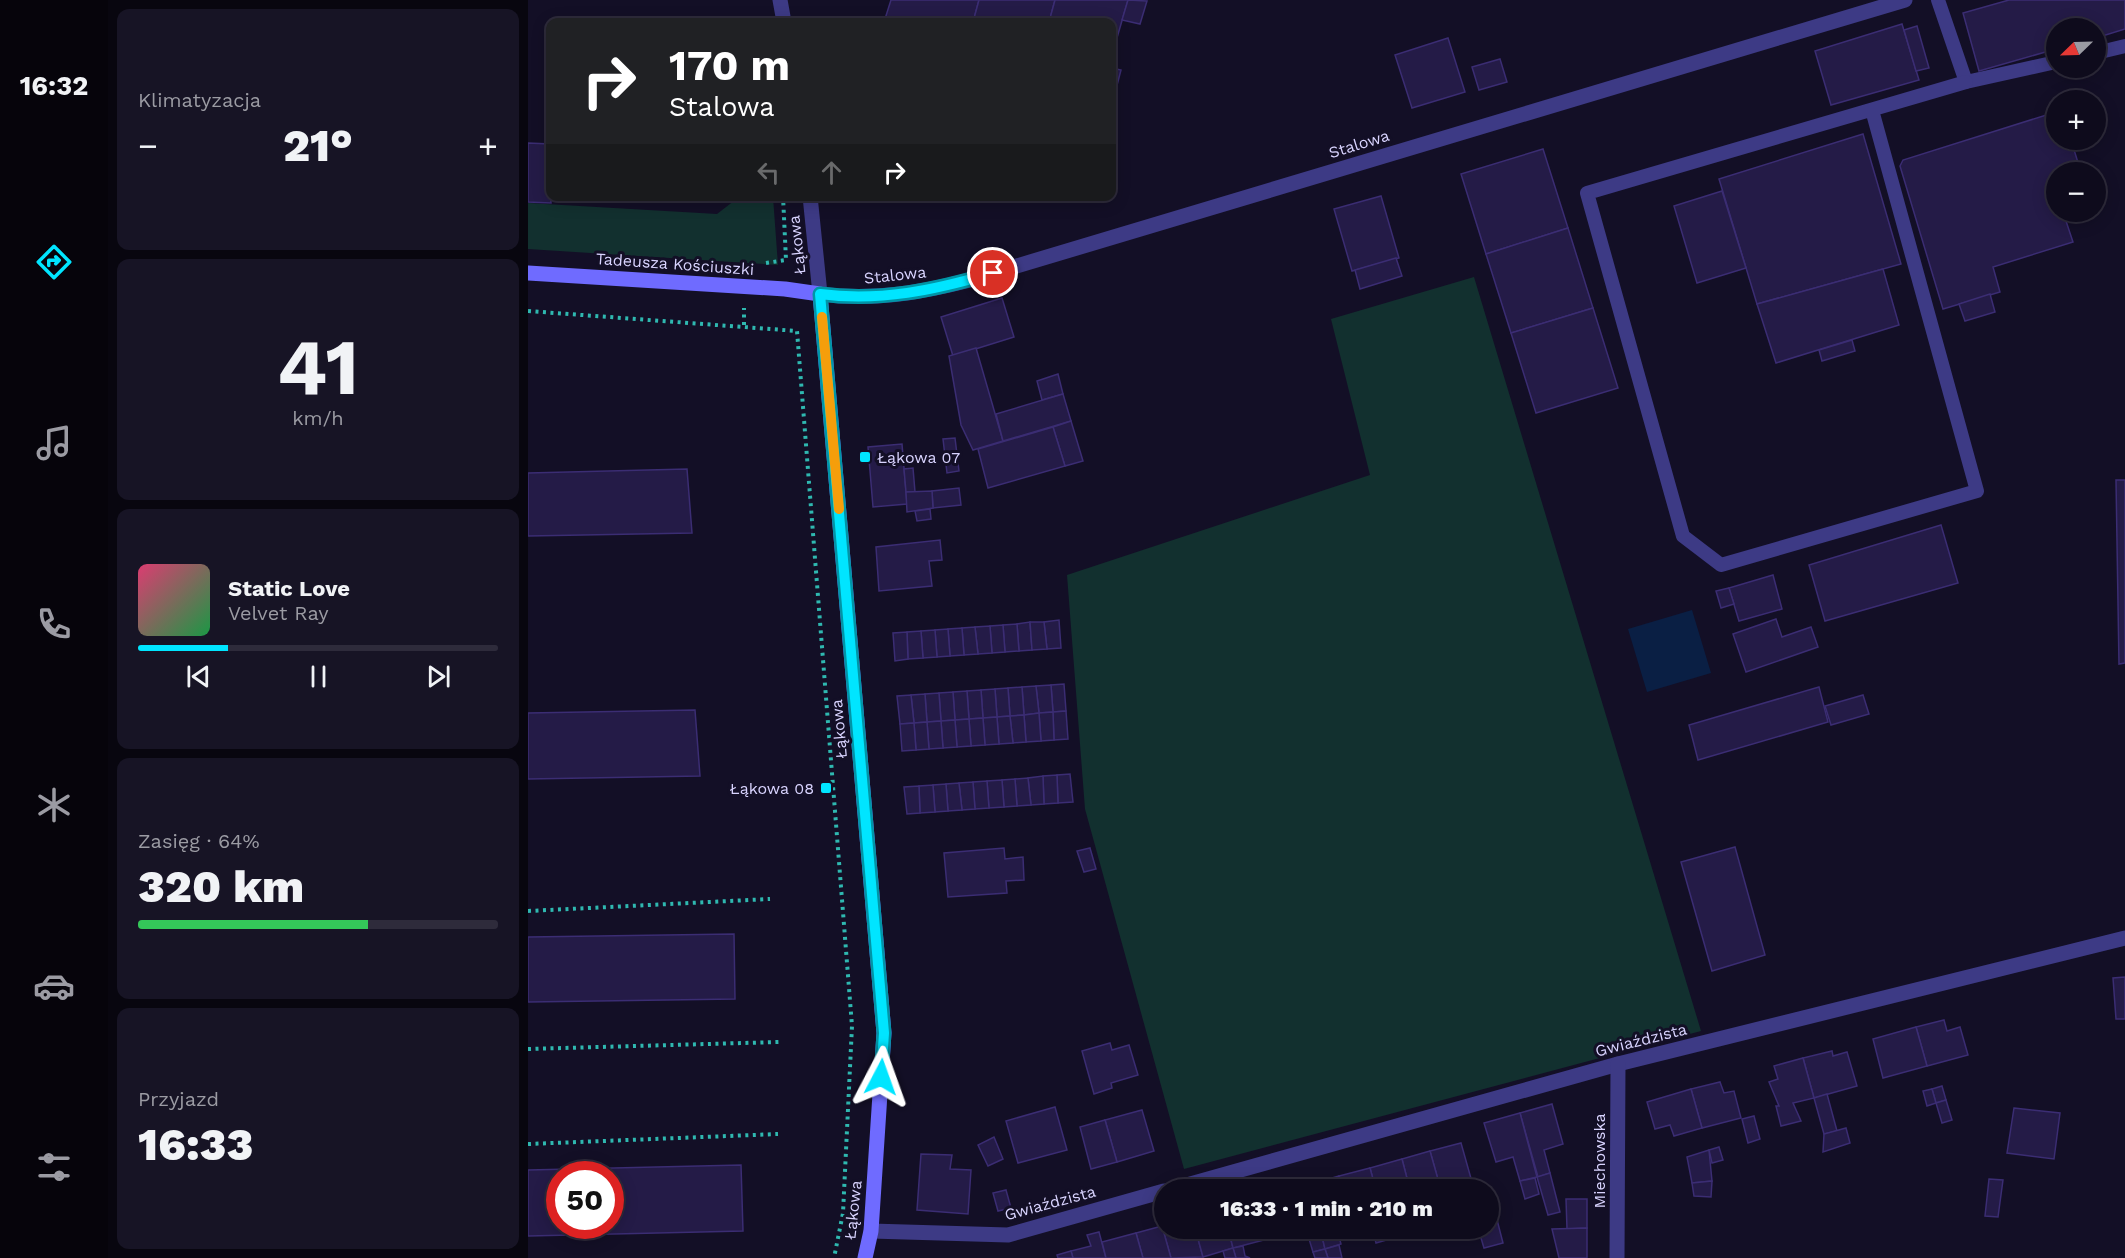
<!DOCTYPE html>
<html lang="pl">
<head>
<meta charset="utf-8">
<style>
	body { margin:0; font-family:"Work Sans",sans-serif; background:#171425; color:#f1f3f6; height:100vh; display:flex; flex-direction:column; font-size:22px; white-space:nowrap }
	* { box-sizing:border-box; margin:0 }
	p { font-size:20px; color:#9b9ba3 }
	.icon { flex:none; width:33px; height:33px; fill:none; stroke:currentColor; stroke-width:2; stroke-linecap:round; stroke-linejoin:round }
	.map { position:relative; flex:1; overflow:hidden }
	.side { display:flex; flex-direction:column; gap:9px; padding:9px; background:#08060f; width:420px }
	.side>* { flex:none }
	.guide { position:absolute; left:18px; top:18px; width:570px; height:183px; border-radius:12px; box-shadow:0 3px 15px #0003,0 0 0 2px #2e2b3b; background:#202124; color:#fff; overflow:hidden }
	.needle { width:39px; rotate:247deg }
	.buttons { position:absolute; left:1518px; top:18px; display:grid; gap:12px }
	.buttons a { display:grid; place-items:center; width:60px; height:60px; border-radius:50%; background:#0e0b1c; box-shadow:0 3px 15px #0003,0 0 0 2px #2e2b3b; font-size:30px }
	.speed { position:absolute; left:18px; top:1161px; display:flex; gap:12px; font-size:30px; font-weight:700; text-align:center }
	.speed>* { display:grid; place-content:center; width:78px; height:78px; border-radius:50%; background:#0e0b1c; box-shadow:0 3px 15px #0003,0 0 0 2px #2e2b3b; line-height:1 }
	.speed .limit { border:9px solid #d22; background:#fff; color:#111 }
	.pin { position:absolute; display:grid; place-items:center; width:51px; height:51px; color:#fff; margin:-26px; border:3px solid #fff; border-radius:50%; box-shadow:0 2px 6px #0007 }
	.me { position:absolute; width:66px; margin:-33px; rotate:4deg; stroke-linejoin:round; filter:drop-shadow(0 0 4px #0008) }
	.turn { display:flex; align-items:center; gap:21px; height:126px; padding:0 24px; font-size:27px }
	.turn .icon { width:78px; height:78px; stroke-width:2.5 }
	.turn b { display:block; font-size:42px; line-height:51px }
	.lanes { display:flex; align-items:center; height:57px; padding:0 24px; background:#0003; justify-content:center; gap:30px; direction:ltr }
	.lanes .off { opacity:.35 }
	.big { font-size:45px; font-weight:800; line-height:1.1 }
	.side .card { flex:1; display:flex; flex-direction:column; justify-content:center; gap:9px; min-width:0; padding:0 21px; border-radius:12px; background:#171425 }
	.side .dial { align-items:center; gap:0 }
	.dial b { font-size:78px; line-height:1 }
	.song { display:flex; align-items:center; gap:18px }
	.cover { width:72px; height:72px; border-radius:9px; background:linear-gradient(135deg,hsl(340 70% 55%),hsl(140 70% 35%)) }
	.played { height:6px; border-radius:3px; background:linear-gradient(90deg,#00e5ff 25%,#2e2b3b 25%) }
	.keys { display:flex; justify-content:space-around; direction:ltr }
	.heat { display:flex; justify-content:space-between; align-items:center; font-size:33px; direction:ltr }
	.charge { height:9px; border-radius:4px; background:linear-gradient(90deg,#34c759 64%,#2e2b3b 0) }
	.trip { position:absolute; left:626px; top:1179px; width:345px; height:60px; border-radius:30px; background:#0e0b1c; box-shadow:0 3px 15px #0003,0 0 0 2px #2e2b3b; font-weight:800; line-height:60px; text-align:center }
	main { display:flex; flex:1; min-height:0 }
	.menu { display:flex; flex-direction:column; width:108px; justify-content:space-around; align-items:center; background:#06040b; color:#9b9ba3 }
	.menu .icon { width:42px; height:42px }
	.menu .active { color:#00e5ff }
	.menu b { font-size:27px; color:#f1f3f6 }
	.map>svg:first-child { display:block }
	.green { fill:#12302f }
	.water { fill:#0a1f44 }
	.building { fill:#241b47; stroke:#3b2d73; stroke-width:1.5; fill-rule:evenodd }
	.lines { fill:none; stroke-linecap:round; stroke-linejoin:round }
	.path { stroke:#2fb8b0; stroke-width:4; stroke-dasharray:3 4.5; stroke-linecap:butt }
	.service { stroke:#3d3a85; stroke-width:14 }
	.minor { stroke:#3d3a85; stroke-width:15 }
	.tertiary { stroke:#3d3a85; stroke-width:15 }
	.secondary { stroke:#6f6bff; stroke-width:15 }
	.route-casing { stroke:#0095a6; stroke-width:15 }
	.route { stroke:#00e5ff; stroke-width:10 }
	.slow { stroke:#f59e0b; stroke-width:10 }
	.poi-dot { fill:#00e5ff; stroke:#130f26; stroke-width:2 }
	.labels { text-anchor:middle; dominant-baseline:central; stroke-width:6; stroke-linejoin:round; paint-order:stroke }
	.street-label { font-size:16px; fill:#d9d4ff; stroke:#130f26 }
	.poi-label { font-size:16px; fill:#d9d4ff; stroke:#130f26; text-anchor:start }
</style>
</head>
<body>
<main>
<nav class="menu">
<b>16:32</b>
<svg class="icon active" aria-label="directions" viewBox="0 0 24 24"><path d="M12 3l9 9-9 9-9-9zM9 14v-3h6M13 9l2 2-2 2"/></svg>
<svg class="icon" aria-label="music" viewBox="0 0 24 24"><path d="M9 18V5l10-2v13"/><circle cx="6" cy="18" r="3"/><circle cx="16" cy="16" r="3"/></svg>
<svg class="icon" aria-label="phone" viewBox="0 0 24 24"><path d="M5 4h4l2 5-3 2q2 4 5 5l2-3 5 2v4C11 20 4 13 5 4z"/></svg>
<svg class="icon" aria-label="climate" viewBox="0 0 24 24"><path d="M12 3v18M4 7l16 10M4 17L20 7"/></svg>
<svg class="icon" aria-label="car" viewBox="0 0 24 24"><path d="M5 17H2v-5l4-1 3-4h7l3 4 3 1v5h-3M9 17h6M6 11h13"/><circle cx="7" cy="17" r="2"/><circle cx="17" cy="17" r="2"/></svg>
<svg class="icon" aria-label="filters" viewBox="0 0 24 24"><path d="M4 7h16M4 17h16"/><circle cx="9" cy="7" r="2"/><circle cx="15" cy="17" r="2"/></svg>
</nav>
<section class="side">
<div class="card"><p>Klimatyzacja</p>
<div class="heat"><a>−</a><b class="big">21°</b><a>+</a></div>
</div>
<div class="card dial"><b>41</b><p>km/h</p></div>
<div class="card">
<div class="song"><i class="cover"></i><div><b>Static Love</b><p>Velvet Ray</p></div></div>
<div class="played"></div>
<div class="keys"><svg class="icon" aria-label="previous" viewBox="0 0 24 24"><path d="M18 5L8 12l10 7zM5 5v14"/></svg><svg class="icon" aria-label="pause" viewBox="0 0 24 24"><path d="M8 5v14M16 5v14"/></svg><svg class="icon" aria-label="next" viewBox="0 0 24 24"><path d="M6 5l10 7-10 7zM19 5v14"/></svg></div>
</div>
<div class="card"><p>Zasięg · 64%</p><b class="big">320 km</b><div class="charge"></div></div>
<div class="card"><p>Przyjazd</p><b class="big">16:33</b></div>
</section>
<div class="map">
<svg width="1597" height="1258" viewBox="0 0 1597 1258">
	<rect width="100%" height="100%" fill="#130f26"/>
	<!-- green -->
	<g class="green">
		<polygon points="211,197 245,197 250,265 0,249 0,203 189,214"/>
		<polygon points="946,277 1173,1031 656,1169 557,809 539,575 842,475 803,319"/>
	</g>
	<!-- water -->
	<polygon class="water" points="1164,610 1183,673 1119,692 1100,629"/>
	<!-- building -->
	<g class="building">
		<polygon points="363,0 451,0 445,22 356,22"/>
		<polygon points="451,0 527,0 521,22 445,22"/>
		<polygon points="527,0 600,0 584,55 584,22 521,22"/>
		<polygon points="600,0 619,1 612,24 594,20"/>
		<polygon points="1481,0 1597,0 1597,29 1568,38 1568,28 1528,28 1528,49 1451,71 1435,13"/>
		<polygon points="1374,24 1391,80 1303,105 1287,51"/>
		<polygon points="1389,26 1401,68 1388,71 1376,30"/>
		<polygon points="920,38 937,92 884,108 867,55"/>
		<polygon points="972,59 979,82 951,90 944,67"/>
		<polygon points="584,68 593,70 588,89 584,88"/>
		<polygon points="1528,112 1528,140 1543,140 1552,169 1528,172 1528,212 1535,212 1545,242 1465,267 1472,292 1415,309 1372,166 1375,160"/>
		<polygon points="1335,134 1373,264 1229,304 1191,179"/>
		<polygon points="0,143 22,144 23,203 0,202"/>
		<polygon points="1015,149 1040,228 958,254 933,174"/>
		<polygon points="1194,191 1218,268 1169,283 1146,206"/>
		<polygon points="853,196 871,258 824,271 806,209"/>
		<polygon points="1040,228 1065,308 983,333 958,254"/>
		<polygon points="868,258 874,276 832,289 827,270"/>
		<polygon points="1355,269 1371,325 1248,363 1229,304"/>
		<polygon points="1462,294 1467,312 1437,321 1431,304"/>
		<polygon points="474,298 486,337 425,356 413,317"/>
		<polygon points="1065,308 1090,388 1008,413 983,333"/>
		<polygon points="1324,340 1327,351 1294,361 1291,350"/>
		<polygon points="448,348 475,441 445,450 433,425 421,356"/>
		<polygon points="530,374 535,394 514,400 509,381"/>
		<polygon points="535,394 543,421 475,441 468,414"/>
		<polygon points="543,421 555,461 537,466 525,427"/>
		<polygon points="525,427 537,466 460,488 450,449"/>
		<polygon points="427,438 431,471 419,473 415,439"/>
		<polygon points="374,444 379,504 345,507 340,447"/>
		<polygon points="385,468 387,492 378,492 376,469"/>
		<polygon points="159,469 164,533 0,536 0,473"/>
		<polygon points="1588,480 1597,480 1597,663 1591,664"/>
		<polygon points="431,488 433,505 405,508 404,491"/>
		<polygon points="404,491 405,508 379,512 378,492"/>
		<polygon points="402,509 403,519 389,521 387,511"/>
		<polygon points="1413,525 1430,583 1297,621 1281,565"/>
		<polygon points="412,540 414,560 401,561 404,586 351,591 348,547"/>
		<polygon points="1245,575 1254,609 1211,621 1201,588"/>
		<polygon points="1201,588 1206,604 1193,608 1188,591"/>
		<polygon points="1248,619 1254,637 1283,627 1290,647 1218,672 1205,634"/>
		<polygon points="531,620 533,648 519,649 516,622"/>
		<polygon points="502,622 504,650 491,651 489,624"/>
		<polygon points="502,622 516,622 519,649 504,650"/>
		<polygon points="489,624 491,651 477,652 475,625"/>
		<polygon points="475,625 477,652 464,653 462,626"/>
		<polygon points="462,626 464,653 450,654 447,627"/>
		<polygon points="447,627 450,654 436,655 434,628"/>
		<polygon points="434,628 436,655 422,656 420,629"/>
		<polygon points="420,629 422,656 409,657 407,630"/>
		<polygon points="407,630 409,657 395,658 393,631"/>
		<polygon points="393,631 395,658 380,659 379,632"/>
		<polygon points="379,632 380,659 367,661 365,633"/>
		<polygon points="536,684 538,711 525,712 523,685"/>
		<polygon points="523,685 525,712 511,713 508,686"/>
		<polygon points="508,686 511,713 496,715 494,687"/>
		<polygon points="494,687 496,715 482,716 480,688"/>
		<polygon points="1291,687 1300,722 1170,760 1161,725"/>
		<polygon points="480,688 482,716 469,717 467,689"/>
		<polygon points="467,689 469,717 455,718 453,690"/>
		<polygon points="453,690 455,718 441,719 439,691"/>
		<polygon points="439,691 441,719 427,720 425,692"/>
		<polygon points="425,692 427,720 413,721 411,693"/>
		<polygon points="411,693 413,721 399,722 397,694"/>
		<polygon points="397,694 399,722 386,723 383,695"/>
		<polygon points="383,695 386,723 372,724 369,696"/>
		<polygon points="1335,695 1341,714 1303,725 1297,706"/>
		<polygon points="167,710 172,776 0,779 0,713"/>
		<polygon points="538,711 540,739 526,740 525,712"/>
		<polygon points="525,712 526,740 513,741 511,713"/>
		<polygon points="511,713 513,741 498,742 496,715"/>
		<polygon points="496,715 498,742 485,743 482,716"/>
		<polygon points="482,716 485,743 471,744 469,717"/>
		<polygon points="469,717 471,744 457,745 455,718"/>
		<polygon points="455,718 457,745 443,746 441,719"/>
		<polygon points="441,719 443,746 429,747 427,720"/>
		<polygon points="427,720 429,747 415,748 413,721"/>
		<polygon points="413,721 415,748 401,749 399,722"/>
		<polygon points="399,722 401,749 388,750 386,723"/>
		<polygon points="386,723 388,750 374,751 372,724"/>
		<polygon points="542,774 545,802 530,803 529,775"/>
		<polygon points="529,775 530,803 516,804 515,776"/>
		<polygon points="515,776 516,804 503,805 500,778"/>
		<polygon points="500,778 503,805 489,806 487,779"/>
		<polygon points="487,779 489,806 476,807 474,780"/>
		<polygon points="474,780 476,807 461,808 459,781"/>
		<polygon points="459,781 461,808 447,809 445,782"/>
		<polygon points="445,782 447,809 434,810 431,783"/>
		<polygon points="431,783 434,810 420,811 418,784"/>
		<polygon points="418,784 420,811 407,812 405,785"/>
		<polygon points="405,785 407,812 392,813 391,786"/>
		<polygon points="391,786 392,813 379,814 376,787"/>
		<polygon points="1207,847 1237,955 1184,971 1153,862"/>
		<polygon points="476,848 477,859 495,857 496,880 478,881 479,893 420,897 416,853"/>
		<polygon points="562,848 568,869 556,872 549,851"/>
		<polygon points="206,934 207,999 0,1002 0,937"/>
		<polygon points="1597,977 1597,1019 1588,1019 1585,978"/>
		<polygon points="1416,1020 1419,1031 1432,1027 1440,1055 1399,1066 1388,1027"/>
		<polygon points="1388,1027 1399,1066 1355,1078 1345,1039"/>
		<polygon points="582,1043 584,1050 601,1045 610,1075 583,1083 584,1088 566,1094 554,1051"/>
		<polygon points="1304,1051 1305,1056 1319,1052 1329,1086 1286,1098 1275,1058"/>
		<polygon points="1275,1058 1286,1098 1265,1103 1273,1121 1253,1126 1248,1106 1251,1106 1241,1082 1250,1079 1246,1066"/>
		<polygon points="1192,1082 1196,1093 1206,1091 1213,1118 1174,1128 1163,1089"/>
		<polygon points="1414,1086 1418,1100 1408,1103 1404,1089"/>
		<polygon points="1163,1089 1174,1128 1146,1136 1142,1125 1127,1129 1119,1102"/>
		<polygon points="1404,1089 1408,1103 1399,1106 1395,1091"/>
		<polygon points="1299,1094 1309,1131 1296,1134 1286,1098"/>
		<polygon points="1418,1100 1424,1120 1414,1123 1408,1103"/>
		<polygon points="1024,1104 1035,1144 1016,1150 1022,1173 1010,1177 992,1113"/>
		<polygon points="527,1107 539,1150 490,1163 478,1121"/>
		<polygon points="1486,1108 1532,1113 1526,1159 1479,1153"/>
		<polygon points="614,1110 626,1151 589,1162 577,1120"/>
		<polygon points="992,1113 1009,1177 992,1181 985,1157 968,1162 956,1123"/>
		<polygon points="1226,1116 1232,1139 1220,1143 1214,1119"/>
		<polygon points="577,1120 589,1162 563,1169 552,1127"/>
		<polygon points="1318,1128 1322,1143 1295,1152 1296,1134"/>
		<polygon points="466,1137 475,1159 460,1166 450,1145"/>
		<polygon points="933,1143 944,1182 913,1190 902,1151"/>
		<polygon points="1191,1147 1195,1160 1184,1163 1181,1150"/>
		<polygon points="1181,1150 1184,1181 1164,1183 1159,1157"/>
		<polygon points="902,1151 913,1190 882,1190 874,1159"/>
		<polygon points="393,1154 424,1155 422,1169 443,1170 440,1214 389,1210"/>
		<polygon points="874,1159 882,1190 848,1190 842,1168"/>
		<path d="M213 1165 215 1231 0 1236V1170ZM32 1174H82V1226H32Z"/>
		<polygon points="842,1168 848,1190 815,1190 811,1176"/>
		<polygon points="1022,1173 1032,1212 1020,1215 1009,1177"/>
		<polygon points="811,1176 815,1190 781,1190 780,1185"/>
		<polygon points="1007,1178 1011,1194 997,1199 992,1181"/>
		<polygon points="1461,1179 1475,1180 1470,1217 1457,1216"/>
		<polygon points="1184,1181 1183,1197 1166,1196 1164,1183"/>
		<polygon points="780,1185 781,1190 764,1190"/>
		<polygon points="478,1190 483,1208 470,1211 465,1193"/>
		<polygon points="1038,1199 1059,1199 1059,1228 1039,1229"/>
		<polygon points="967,1212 975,1243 956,1248 950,1228 960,1228 960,1214"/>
		<polygon points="636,1225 636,1228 667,1228 675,1257 643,1258 634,1226"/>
		<polygon points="634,1226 643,1258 615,1258 608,1233"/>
		<polygon points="667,1228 700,1228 705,1248 675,1257"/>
		<polygon points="700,1228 733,1228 736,1240 705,1248"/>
		<polygon points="784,1228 792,1228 797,1249 785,1252 781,1239 786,1237"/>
		<polygon points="792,1228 809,1229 813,1244 797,1249"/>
		<polygon points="844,1228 859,1228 860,1231 846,1235"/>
		<polygon points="907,1228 924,1228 924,1232 909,1235"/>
		<polygon points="1059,1228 1059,1258 1031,1258 1024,1229"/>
		<polygon points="860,1231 862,1239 848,1243 846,1235"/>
		<polygon points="571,1232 578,1258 545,1258 543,1251 563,1246 559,1235"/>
		<polygon points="608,1233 615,1258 578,1258 574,1242"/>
		<polygon points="811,1245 814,1258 800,1258 797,1249"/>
		<polygon points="715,1246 717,1256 722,1258 708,1258 705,1248"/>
		<polygon points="705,1248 708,1258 697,1258 695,1251"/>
		<polygon points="797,1249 800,1258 787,1258 785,1252"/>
		<polygon points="543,1251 545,1258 530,1258 529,1255"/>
	</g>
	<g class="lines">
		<!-- path -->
		<g class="path">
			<polyline points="238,263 258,260 255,196"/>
			<polyline points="0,311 269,331 324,1026 315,1213 306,1258"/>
			<polyline points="216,325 216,308"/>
			<polyline points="0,911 242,899"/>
			<polyline points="0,1049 251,1042"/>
			<polyline points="0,1144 250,1134"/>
		</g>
		<!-- service -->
		<g class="service">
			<polyline points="1410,0 1438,82 1528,62"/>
			<polyline points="1568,53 1597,46"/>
			<polyline points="1344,110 1449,491 1193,565 1155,536 1059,193 1438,82"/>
		</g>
		<!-- minor -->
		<g class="minor">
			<path d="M292 294C343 301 392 293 442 280L1377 0"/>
			<polyline points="641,1190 1090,1064 1597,938"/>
			<polyline points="343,1231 480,1235 636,1191"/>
			<polyline points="1089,1258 1090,1064"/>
		</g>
		<!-- tertiary -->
		<g class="tertiary">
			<polyline points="252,0 256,22"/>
			<polyline points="282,196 292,294"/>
		</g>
		<!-- secondary -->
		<polyline class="secondary" points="0,273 257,289 292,294 356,1033 343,1231 337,1258"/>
	</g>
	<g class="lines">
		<!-- route casing -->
		<g class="route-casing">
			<path id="route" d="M353 1077 356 1033 292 294C352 302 407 290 465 273"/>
		</g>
		<!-- route -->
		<use href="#route" class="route"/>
		<!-- slow -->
		<polyline class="slow" points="294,317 311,509"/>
	</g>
	<!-- markers -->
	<g class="poi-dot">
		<rect x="331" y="451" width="12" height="12" rx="3"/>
		<rect x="292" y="782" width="12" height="12" rx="3"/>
	</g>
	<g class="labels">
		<!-- street labels -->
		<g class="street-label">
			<text transform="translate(831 144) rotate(-17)">Stalowa</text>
			<text transform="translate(269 245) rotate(-96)">Łąkowa</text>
			<text transform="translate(147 264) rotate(4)">Tadeusza Kościuszki</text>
			<text transform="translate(367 275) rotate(-6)">Stalowa</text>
			<text transform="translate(311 729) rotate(-95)">Łąkowa</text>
			<text transform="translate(1113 1040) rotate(-14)">Gwiaździsta</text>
			<text transform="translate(1071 1161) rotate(-90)">Miechowska</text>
			<text transform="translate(522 1203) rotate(-15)">Gwiaździsta</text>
			<text transform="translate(325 1210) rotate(-84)">Łąkowa</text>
		</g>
		<!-- poi labels -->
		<g class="poi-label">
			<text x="349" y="457">Łąkowa 07</text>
			<text x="286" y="788" text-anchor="end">Łąkowa 08</text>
		</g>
	</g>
</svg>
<div class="buttons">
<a><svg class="needle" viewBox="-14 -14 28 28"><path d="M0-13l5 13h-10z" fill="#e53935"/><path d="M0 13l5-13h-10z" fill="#9b9ba3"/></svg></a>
<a>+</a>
<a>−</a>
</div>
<div class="speed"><div class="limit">50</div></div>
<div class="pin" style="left:465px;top:273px;background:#d93025"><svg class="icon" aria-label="arrive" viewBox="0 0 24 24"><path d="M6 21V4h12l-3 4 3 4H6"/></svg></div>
<svg class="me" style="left:353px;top:1077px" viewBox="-20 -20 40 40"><path d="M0-17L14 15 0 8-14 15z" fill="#00e5ff" stroke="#fff" stroke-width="4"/></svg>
<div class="trip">16:33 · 1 min · 210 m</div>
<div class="guide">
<div class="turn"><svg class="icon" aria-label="right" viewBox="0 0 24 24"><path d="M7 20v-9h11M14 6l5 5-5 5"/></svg><div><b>170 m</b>Stalowa</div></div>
<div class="lanes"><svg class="icon off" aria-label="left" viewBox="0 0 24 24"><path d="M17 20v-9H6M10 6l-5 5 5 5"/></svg><svg class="icon off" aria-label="ahead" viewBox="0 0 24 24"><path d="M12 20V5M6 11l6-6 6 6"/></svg><svg class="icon" aria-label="right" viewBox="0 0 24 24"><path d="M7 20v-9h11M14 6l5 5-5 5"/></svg></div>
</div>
</div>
</main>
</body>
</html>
